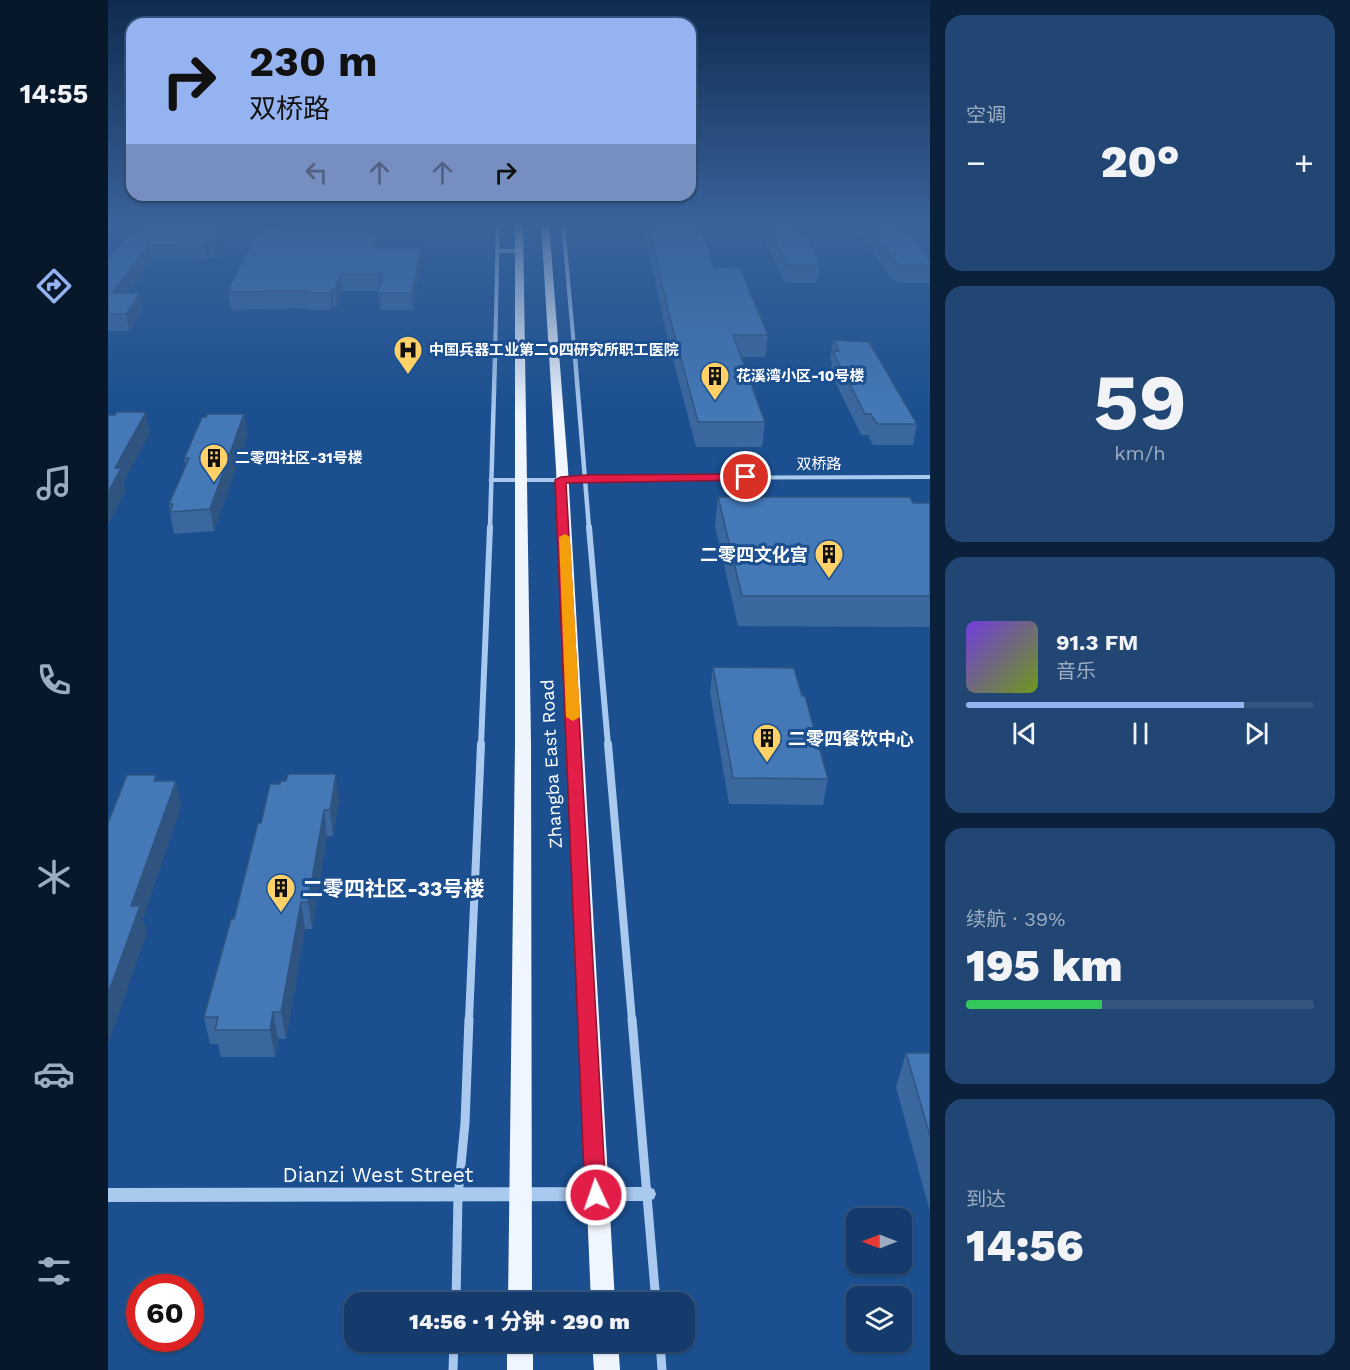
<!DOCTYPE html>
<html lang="zh">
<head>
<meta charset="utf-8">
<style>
	body { margin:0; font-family:"Work Sans","Noto Sans SC",sans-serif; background:#214673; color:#f1f3f6; height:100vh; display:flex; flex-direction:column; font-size:22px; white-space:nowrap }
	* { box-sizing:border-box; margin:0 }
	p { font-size:20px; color:#9dadc1 }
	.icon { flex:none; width:33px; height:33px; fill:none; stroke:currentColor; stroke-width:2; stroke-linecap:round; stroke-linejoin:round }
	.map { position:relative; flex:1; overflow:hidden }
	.sheet { display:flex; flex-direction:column; gap:15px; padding:15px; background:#0b203b; width:420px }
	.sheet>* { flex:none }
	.top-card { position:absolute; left:18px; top:18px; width:570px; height:183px; border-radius:18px; box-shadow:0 2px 4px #0004,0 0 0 2px #33557e; background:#95b2f1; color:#111; overflow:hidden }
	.needle { width:39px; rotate:270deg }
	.tools { position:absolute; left:738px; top:1208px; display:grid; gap:12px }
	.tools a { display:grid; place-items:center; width:66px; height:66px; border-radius:12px; background:#143b6b; box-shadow:0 2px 4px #0004,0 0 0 2px #33557e; font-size:30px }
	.speed { position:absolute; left:18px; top:1274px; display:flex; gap:12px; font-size:30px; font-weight:700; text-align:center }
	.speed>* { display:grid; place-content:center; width:78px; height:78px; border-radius:50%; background:#143b6b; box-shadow:0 2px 4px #0004,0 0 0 2px #33557e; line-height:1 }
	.speed .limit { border:9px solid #d22; background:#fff; color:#111 }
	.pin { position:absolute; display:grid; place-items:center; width:51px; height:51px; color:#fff; margin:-26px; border:3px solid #fff; border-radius:50%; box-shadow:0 2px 6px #0007 }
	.me { position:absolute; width:66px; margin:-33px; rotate:357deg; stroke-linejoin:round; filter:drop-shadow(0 0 4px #0008) }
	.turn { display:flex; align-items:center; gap:21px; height:126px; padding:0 24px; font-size:27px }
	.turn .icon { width:78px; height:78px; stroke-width:2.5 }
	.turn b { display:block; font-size:42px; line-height:51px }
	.lanes { display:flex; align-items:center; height:57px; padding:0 24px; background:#0003; justify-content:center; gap:30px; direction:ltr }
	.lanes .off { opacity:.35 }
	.big { font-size:45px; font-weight:800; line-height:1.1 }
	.sheet .widget { flex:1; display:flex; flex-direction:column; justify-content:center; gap:9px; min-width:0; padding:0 21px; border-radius:18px; background:#214673 }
	.sheet .dial { align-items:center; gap:0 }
	.dial b { font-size:78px; line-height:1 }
	.song { display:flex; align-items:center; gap:18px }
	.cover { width:72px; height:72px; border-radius:9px; background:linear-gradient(135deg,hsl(260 70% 55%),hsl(80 70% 35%)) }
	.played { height:6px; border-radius:3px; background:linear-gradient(90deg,#95b2f1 80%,#33557e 80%) }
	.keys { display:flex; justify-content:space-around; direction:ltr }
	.heat { display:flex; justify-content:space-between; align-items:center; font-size:33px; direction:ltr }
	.charge { height:9px; border-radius:4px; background:linear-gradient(90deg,#34c759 39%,#33557e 0) }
	.trip { position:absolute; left:236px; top:1292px; width:351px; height:60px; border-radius:18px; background:#143b6b; box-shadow:0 2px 4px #0004,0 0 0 2px #33557e; font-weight:800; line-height:60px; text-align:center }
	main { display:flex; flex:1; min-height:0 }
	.dock { display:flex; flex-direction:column; width:108px; justify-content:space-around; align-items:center; background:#08182b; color:#9dadc1 }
	.dock .icon { width:42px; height:42px }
	.dock .current { color:#95b2f1 }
	.dock b { font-size:27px; color:#f1f3f6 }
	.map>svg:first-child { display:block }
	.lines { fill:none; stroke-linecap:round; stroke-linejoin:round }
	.minor-far4 { stroke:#a9c9ee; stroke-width:4 }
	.minor-far3 { stroke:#a9c9ee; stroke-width:4.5 }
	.minor-far2 { stroke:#a9c9ee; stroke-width:6 }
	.minor-far1 { stroke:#a9c9ee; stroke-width:8 }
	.minor { stroke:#a9c9ee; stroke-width:9 }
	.tertiary { fill:#a9c9ee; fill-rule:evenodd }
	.primary { fill:#f0f6ff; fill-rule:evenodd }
	.wall { fill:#3a679d }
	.shaded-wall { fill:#305480 }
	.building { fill:#4478b7; stroke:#305480; stroke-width:1.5 }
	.route { fill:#e11d48; stroke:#92132f; stroke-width:1.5 }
	.slow { fill:#f59e0b }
	.labels { text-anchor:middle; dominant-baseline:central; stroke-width:6; stroke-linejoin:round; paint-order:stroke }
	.far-poi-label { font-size:15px; font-weight:bold; fill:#fff; stroke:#1b4f8f; text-anchor:start }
	.far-street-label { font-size:15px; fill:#fff; stroke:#1b4f8f }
	.poi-label { font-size:18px; font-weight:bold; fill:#fff; stroke:#1b4f8f; text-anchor:end }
	.street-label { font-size:18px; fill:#fff; stroke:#1b4f8f }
	.near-poi-label { font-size:21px; font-weight:bold; fill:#fff; stroke:#1b4f8f; text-anchor:start }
	.near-street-label { font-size:21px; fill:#fff; stroke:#1b4f8f }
</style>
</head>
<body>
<main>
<nav class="dock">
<b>14:55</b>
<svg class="icon current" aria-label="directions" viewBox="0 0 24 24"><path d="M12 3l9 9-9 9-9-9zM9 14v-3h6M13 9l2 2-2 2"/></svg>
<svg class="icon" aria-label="music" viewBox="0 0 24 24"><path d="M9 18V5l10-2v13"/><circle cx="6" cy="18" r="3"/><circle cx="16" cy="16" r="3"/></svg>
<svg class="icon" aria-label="phone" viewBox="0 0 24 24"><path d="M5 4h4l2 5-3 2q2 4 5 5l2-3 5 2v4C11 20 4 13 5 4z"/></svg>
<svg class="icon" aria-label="climate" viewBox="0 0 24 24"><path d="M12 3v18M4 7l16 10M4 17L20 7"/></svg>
<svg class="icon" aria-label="car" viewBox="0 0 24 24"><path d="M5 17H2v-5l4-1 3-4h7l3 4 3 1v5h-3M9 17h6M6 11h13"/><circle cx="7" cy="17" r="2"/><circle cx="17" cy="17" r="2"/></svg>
<svg class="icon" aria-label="filters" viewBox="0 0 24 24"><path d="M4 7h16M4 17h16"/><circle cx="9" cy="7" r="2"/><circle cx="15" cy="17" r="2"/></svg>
</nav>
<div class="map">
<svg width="822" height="1370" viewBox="0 0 822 1370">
	<rect width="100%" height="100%" fill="#1b4f8f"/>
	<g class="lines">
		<!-- minor-far4 -->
		<g class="minor-far4">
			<polyline points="455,223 467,358"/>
			<polyline points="390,251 411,251"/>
			<polyline points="387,358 390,223"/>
		</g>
		<!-- minor-far3 -->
		<g class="minor-far3">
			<polyline points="467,357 481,528"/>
			<polyline points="382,528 387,357"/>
		</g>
		<!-- minor-far2 -->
		<g class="minor-far2">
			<polyline points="481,527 500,745"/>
			<polyline points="373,745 382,527"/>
		</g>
		<!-- minor-far1 -->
		<g class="minor-far1">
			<polyline points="500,744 524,1020"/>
			<polyline points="361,1020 373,744"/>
		</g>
		<!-- minor -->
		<g class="minor">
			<polyline points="524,1019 548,1302"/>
			<polyline points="348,1302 350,1196 357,1123 361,1019"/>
			<polyline points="552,1341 554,1370"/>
			<polyline points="345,1370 346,1341"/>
		</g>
		<!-- tertiary -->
		<g class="tertiary">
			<polygon points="822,475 822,479 478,480 453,482 384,482 380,480 384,478 453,478 478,476"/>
			<polygon points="540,1187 546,1189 548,1194 546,1199 540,1201 0,1202 0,1188"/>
		</g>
		<!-- primary -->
		<g class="primary">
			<polygon points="407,223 415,223 423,743 424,1302 400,1302 407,743"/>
			<polygon points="433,223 441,223 460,469 507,1302 483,1302 448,469"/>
			<rect x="399" y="1341" width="26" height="29"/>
			<polygon points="484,1341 510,1341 512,1370 486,1370"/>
		</g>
	</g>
	<!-- wall -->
	<g class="wall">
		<polygon points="30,223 128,223 108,257 101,257 99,260 43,260 20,293 35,310 21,331 0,331 0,260"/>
		<polygon points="535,223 591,223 606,267 660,335 657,357 633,357 657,422 654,447 588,447 558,332"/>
		<polygon points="649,223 690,223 712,263 710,280 708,280 708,283 681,283 676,281 649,225"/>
		<polygon points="748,223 792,223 822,262 822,278 821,283 791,283 784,280 748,227"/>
		<polygon points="180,228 180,231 266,234 270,248 313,248 313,264 305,310 272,310 271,291 234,291 229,307 226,307 224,310 200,310 199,308 124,310 124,308 122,308 120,290"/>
		<polygon points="725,340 809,424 805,445 765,445 760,435 753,435 722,371 724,363 722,359"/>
		<polygon points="136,414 139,435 106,531 66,534 62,512 62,510 61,504 78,466 76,459"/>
		<polygon points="610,497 822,503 822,627 630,626 607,526"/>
		<polygon points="605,667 694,696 720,779 715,805 621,804 602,692"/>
		<polygon points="172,784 231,800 225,836 219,836 204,929 197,929 178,1039 170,1039 167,1057 113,1057 110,1044 102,1044 96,1017 126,919 153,823"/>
		<polygon points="798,1053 822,1053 822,1212 788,1087"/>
	</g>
	<!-- shaded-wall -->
	<g class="shaded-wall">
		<polygon points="117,223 128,223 108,257 106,241"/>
		<polygon points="266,231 267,242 269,234 270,250 267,264 265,234"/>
		<polygon points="99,241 101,257 99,260 96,244"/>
		<polygon points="41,245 43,260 7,310 4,293"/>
		<polygon points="313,248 313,264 305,310 304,293"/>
		<polygon points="233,274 234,291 229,307 227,290"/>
		<polygon points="224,290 226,307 224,310 223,293"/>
		<polygon points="32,293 35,310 21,331 18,314"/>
		<polygon points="38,412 42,433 16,482 18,490 0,525 0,493 7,468"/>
		<polygon points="136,414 139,435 106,531 102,509"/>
		<polygon points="228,774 231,800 225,836 222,810"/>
		<polygon points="68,781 73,807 35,919 39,933 0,1045 0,994 23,906"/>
		<polygon points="216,810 219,836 204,929 200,902"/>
		<polygon points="193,902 197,929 178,1039 173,1012"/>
		<polygon points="165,1012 170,1039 167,1057 162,1030"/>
	</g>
	<!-- building -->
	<g class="building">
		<polygon points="30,223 117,223 106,241 99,241 96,244 41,245 4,293 32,293 18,314 0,314 0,260"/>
		<polygon points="540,223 591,223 606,267 632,268 660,335 625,335 657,422 590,422 560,310"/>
		<polygon points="658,223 690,223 712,263 709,263 710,265 683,265 678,263"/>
		<polygon points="759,223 792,223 822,262 822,265 794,265 787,263"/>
		<polygon points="152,228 180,228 178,231 266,231 265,234 269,234 266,248 313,248 304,293 270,293 275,274 233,274 227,290 224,290 223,293 198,293 199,291 122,292 123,290 120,290"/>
		<polygon points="725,340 761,342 809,424 769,424 763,414 757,414 725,352 731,351"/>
		<polygon points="9,412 38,412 7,468 13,468 0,493 0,415 7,415"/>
		<polygon points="99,414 136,414 102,509 62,512 65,504 61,504 81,458 76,459 94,417 98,417"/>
		<polygon points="610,497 802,497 805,503 822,503 822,596 634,596"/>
		<polygon points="605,667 686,668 694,696 697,696 720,779 625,778"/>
		<polygon points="180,774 228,774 222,810 216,810 200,902 193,902 173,1012 165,1012 162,1030 107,1030 110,1017 96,1017 123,919 126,919 150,823 153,823 162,784 172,784 173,781 178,781"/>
		<polygon points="19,775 48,775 46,781 68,781 23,906 32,906 0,994 0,823"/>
		<polygon points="798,1053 822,1053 822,1136"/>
	</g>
	<!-- sky -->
	<linearGradient id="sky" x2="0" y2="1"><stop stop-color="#0f2b4f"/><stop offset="0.54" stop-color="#39639b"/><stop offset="1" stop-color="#39639b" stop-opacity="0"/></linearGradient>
	<rect width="822" height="415" fill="url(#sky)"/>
	<!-- route -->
	<polygon class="route" points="638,474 643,477 641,480 458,483 498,1195 495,1202 488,1205 480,1202 477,1195 447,480 453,477 478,475"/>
	<!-- slow -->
	<polygon class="slow" points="457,534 462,537 472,717 465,721 458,717 451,537"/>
	<!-- icons -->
	<defs>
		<g id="hospital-pin" transform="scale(1.5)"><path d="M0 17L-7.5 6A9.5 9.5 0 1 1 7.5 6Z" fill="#ffd166" stroke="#1b4f8f"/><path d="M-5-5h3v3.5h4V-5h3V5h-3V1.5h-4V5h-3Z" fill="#111"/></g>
		<g id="building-pin" transform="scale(1.5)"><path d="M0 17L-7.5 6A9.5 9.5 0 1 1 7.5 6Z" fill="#ffd166" stroke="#1b4f8f"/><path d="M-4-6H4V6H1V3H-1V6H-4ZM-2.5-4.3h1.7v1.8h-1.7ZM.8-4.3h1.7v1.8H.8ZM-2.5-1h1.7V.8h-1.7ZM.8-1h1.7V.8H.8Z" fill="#111"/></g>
	</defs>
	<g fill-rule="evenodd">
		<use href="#hospital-pin" x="300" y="350"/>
		<use href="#building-pin" x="607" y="376"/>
		<use href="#building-pin" x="106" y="458"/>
		<use href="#building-pin" x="721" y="554"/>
		<use href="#building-pin" x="659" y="738"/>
		<use href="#building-pin" x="173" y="888"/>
	</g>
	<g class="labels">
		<!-- far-poi labels -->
		<g class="far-poi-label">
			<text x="321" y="350">中国兵器工业第二0四研究所职工医院</text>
			<text x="628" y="376">花溪湾小区-10号楼</text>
			<text x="127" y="458">二零四社区-31号楼</text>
		</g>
		<!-- far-street labels -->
		<g class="far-street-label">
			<text x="711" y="464">双桥路</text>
		</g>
		<!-- poi labels -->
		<g class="poi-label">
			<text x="700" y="554">二零四文化宫</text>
			<text x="680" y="738" text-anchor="start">二零四餐饮中心</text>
		</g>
		<!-- street labels -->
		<g class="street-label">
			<text transform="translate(443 764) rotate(-93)">Zhangba East Road</text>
		</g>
		<!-- near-poi labels -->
		<g class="near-poi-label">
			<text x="194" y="888">二零四社区-33号楼</text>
		</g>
		<!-- near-street labels -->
		<g class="near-street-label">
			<text x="270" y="1174">Dianzi West Street</text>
		</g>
	</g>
</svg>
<div class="tools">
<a><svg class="needle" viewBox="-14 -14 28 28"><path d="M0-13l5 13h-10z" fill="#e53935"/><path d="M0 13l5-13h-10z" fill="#9dadc1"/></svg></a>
<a><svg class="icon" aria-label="layers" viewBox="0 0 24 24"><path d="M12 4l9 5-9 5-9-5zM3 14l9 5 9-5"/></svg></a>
</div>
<div class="speed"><div class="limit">60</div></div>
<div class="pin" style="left:638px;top:477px;background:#d93025"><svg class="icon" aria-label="arrive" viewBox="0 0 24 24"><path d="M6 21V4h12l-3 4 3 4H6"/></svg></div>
<svg class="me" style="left:488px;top:1195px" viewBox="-20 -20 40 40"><circle r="17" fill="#e11d48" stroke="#fff" stroke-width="3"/><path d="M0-11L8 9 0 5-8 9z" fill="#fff"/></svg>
<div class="trip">14:56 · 1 分钟 · 290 m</div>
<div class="top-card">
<div class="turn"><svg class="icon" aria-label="right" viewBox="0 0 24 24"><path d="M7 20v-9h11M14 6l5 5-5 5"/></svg><div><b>230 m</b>双桥路</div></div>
<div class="lanes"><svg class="icon off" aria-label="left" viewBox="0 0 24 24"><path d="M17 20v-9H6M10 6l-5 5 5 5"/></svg><svg class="icon off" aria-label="ahead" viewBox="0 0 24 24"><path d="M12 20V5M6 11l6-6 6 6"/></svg><svg class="icon off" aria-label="ahead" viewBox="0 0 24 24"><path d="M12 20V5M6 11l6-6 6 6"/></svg><svg class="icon" aria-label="right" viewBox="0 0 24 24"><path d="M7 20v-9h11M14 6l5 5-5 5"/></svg></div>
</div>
</div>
<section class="sheet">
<div class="widget"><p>空调</p>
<div class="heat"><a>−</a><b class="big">20°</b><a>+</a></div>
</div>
<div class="widget dial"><b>59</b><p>km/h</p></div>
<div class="widget">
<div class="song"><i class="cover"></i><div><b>91.3 FM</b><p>音乐</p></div></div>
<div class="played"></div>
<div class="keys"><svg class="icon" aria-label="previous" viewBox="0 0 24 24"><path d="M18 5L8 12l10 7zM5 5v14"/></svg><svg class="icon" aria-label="pause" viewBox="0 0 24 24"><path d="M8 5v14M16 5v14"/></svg><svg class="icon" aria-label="next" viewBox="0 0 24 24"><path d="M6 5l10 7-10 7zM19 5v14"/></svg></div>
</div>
<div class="widget"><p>续航 · 39%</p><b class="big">195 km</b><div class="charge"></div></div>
<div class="widget"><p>到达</p><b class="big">14:56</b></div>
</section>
</main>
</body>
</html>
